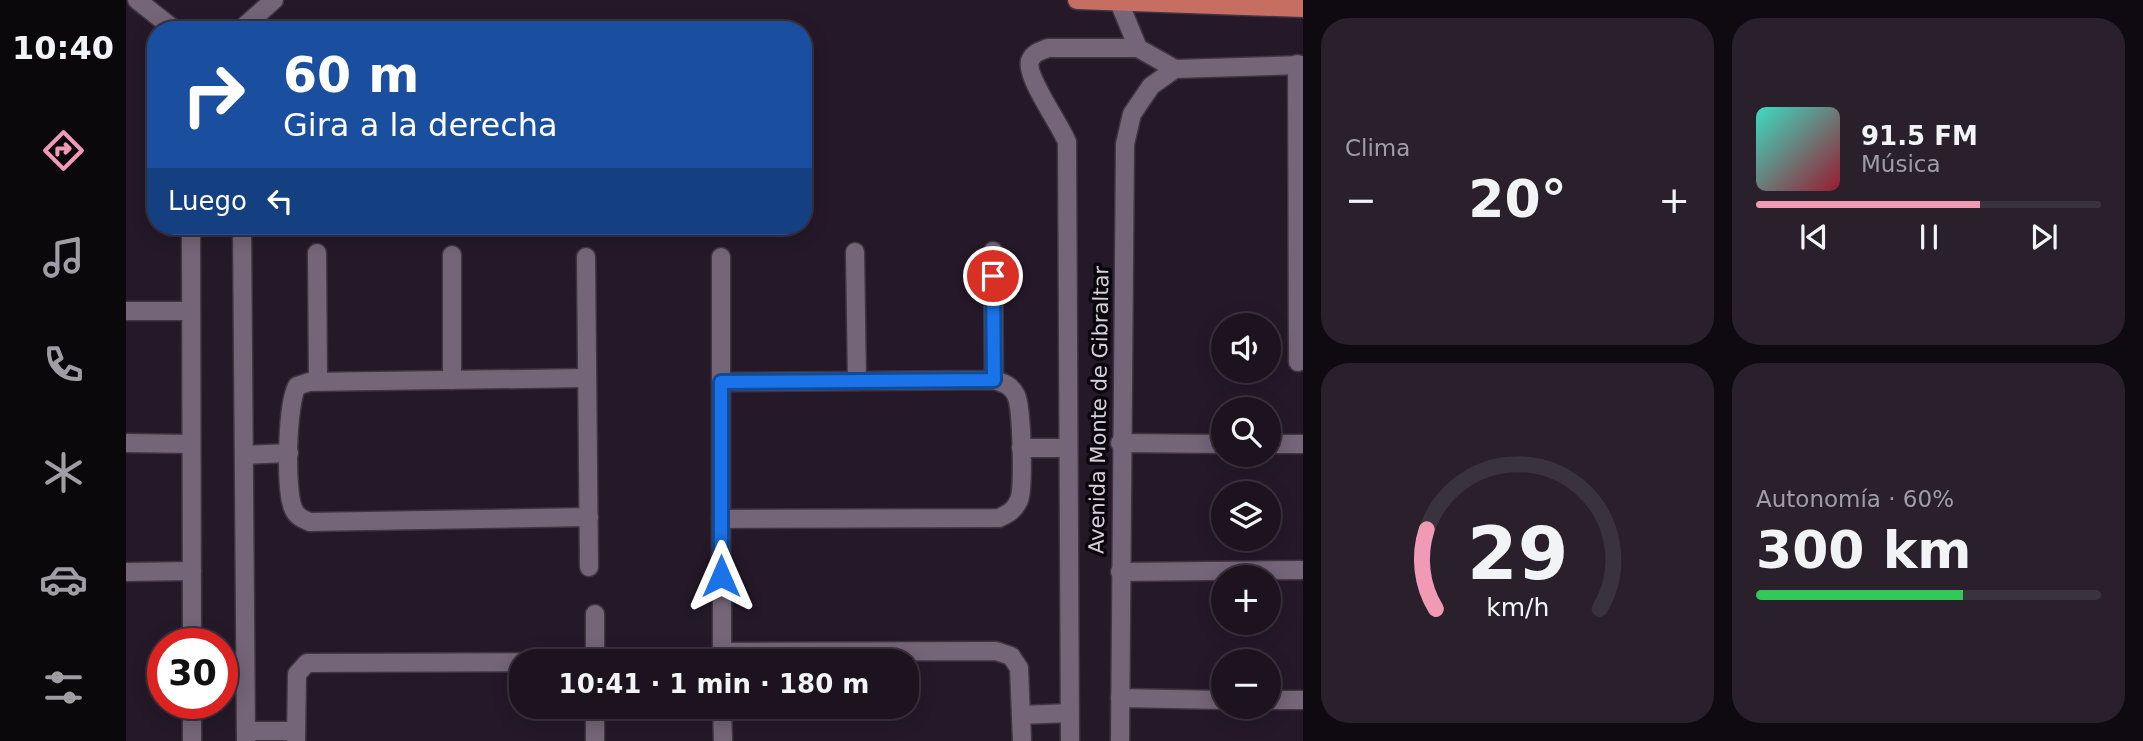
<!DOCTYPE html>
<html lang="es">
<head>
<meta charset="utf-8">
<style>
	body { margin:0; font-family:"DejaVu Sans",sans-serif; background:#29202c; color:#f1f3f6; height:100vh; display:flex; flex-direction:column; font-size:26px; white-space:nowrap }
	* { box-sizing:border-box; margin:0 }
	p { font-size:23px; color:#a09ea4 }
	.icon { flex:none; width:38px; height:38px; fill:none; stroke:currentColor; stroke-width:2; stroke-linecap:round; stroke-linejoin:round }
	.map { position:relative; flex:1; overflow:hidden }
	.details { display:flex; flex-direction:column; gap:18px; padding:18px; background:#0f0a11; width:840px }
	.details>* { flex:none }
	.banner { position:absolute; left:21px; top:21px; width:665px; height:214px; border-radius:28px; box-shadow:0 4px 18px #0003,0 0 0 2px #3a323d; background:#1a4fa0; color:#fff; overflow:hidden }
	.controls { position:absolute; left:1085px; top:313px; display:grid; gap:14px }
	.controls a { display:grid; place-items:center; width:70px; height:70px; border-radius:50%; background:#1c131f; box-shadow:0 4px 18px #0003,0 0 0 2px #3a323d; font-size:35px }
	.speed { position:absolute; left:21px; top:628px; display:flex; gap:14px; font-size:35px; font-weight:700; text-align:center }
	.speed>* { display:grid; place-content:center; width:91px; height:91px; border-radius:50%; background:#1c131f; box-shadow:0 4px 18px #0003,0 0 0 2px #3a323d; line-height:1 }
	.speed .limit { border:10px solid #d22; background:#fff; color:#111 }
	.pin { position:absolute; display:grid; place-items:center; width:60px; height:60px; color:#fff; margin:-30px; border:4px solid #fff; border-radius:50%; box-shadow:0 2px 7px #0007 }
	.me { position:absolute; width:77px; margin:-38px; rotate:0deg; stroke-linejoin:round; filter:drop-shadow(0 0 5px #0008) }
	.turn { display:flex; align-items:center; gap:24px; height:147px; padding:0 21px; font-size:32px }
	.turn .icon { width:91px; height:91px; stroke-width:2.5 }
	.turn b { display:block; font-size:49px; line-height:60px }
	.then { display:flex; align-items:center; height:66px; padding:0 21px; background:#0003; gap:14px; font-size:26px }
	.big { font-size:52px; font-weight:800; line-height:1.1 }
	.details .widget { flex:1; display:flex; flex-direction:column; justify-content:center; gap:10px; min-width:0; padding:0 24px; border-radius:28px; background:#29202c }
	.details .dial { align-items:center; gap:0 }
	.dial svg { height:182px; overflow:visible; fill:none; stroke:#3a323d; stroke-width:7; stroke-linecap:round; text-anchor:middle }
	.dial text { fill:#f1f3f6; stroke:none }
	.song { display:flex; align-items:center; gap:21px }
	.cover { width:84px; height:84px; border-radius:10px; background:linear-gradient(135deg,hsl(170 70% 55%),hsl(350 70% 35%)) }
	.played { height:7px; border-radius:4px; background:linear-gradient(90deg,#f09ab6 65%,#3a323d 65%) }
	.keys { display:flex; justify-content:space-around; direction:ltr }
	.heat { display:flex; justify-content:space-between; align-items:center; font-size:38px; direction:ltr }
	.charge { height:10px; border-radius:5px; background:linear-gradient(90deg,#34c759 60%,#3a323d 0) }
	.details .tiles { flex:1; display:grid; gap:18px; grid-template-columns:repeat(2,1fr) }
	.trip { position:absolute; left:383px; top:649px; width:410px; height:70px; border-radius:28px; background:#1c131f; box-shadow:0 4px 18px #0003,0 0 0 2px #3a323d; font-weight:800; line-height:70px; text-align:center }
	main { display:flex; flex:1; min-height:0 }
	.dock { display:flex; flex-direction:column; width:126px; justify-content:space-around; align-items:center; background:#0b080c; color:#a09ea4 }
	.dock .icon { width:49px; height:49px }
	.dock .active { color:#f09ab6 }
	.dock b { font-size:32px; color:#f1f3f6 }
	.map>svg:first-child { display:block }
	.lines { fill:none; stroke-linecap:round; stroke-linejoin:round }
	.minor-casing { stroke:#3e3541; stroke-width:21 }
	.major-casing { stroke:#3e3541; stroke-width:21 }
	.minor { stroke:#746578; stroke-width:18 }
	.major { stroke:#c76e62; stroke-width:18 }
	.route-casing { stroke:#114b97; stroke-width:18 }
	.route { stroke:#1a73e8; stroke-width:12 }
	.labels { text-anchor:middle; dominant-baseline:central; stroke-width:7; stroke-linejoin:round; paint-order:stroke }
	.street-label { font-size:21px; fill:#d8cfda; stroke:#0b060d }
</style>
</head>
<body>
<main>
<nav class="dock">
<b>10:40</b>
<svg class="icon active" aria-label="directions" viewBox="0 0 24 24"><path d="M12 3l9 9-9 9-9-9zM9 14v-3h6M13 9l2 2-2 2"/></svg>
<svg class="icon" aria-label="music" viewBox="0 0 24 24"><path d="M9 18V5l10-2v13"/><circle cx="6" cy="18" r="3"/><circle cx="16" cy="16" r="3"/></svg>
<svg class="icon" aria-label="phone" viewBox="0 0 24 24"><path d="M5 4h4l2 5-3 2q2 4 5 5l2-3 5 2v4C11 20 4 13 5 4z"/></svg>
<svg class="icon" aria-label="climate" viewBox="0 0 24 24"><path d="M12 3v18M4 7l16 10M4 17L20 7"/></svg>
<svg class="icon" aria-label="car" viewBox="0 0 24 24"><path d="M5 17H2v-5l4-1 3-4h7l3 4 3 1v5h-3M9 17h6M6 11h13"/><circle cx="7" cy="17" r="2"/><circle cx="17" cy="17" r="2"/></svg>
<svg class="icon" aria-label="filters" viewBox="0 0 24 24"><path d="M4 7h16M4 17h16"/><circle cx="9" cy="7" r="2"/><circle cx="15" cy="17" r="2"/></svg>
</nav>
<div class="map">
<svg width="1177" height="741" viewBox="0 0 1177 741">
	<rect width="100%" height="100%" fill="#251929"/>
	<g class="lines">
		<!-- minor casing -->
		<g class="minor-casing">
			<g id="minor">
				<polyline points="11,0 49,30"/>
				<polyline points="993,2 1012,48"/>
				<polyline points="114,30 148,0"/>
				<polyline points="1171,64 1172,362"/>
				<polyline points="65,226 66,644"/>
				<polyline points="116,226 120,741"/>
				<polyline points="867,251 868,380"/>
				<polyline points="729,252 731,381"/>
				<polyline points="191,253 192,381"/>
				<polyline points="326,255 326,380"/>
				<polyline points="460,257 463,567"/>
				<polyline points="595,257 595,576"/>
				<polyline points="0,311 64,311"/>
				<path d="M461 378 183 382 171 386C161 404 159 488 167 508 170 516 176 519 184 522L463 517"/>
				<path d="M595 382 868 380C878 383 885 385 890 395 896 407 898 488 893 500 888 511 883 513 873 518L595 519"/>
				<polyline points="0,443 65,444"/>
				<polyline points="994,443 1097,444"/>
				<polyline points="1143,444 1177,444"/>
				<polyline points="895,448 942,448"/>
				<polyline points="118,455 163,453"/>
				<polyline points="0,572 66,571"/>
				<polyline points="994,572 1177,570"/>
				<polyline points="596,593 596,662"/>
				<polyline points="596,652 870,651 885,656 893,668 896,741"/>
				<polyline points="469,660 469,614"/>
				<polyline points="994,698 1097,700"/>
				<polyline points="1143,700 1177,700"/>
				<polyline points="66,704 66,741"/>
				<polyline points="469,707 469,741"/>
				<polyline points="596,707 597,741"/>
				<polyline points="896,715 943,713"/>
				<polyline points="120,731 170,731"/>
				<polyline points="170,741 171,674 181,663 469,662"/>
				<path d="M944 741 941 142C934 124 899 76 904 61 907 53 914 51 922 48H1012L1049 69"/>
				<polyline points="994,741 999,144 1006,114 1025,86 1049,69 1177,65"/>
			</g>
		</g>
		<!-- major casing -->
		<g class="major-casing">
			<polyline id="major" points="951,0 1177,8"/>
		</g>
		<!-- minor -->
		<use href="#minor" class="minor"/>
		<!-- major -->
		<use href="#major" class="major"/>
	</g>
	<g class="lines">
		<!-- route casing -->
		<g class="route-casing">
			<polyline id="route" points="595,576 595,382 868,380 867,276"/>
		</g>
		<!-- route -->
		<use href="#route" class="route"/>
	</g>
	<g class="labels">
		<!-- street labels -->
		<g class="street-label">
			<text transform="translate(973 410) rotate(-89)">Avenida Monte de Gibraltar</text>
		</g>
	</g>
</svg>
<div class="controls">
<a><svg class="icon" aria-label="sound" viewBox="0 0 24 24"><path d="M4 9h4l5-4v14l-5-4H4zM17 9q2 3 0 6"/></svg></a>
<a><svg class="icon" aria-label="search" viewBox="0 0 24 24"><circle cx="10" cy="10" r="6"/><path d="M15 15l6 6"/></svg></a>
<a><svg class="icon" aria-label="layers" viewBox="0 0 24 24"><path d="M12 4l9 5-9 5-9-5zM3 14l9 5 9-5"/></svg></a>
<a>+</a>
<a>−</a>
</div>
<div class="speed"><div class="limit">30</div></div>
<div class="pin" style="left:867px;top:276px;background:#d93025"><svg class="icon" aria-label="arrive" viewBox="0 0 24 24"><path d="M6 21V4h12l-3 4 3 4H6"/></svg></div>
<svg class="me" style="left:595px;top:576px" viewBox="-20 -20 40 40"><path d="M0-17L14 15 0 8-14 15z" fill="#1a73e8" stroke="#fff" stroke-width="4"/></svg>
<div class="trip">10:41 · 1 min · 180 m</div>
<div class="banner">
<div class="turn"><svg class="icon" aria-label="right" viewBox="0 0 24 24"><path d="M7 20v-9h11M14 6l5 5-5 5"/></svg><div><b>60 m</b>Gira a la derecha</div></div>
<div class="then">Luego<svg class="icon" aria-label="left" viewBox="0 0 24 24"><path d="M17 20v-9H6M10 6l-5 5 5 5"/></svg></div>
</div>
</div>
<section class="details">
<div class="tiles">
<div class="widget"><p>Clima</p>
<div class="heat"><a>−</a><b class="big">20°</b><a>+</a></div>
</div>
<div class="widget">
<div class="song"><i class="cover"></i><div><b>91.5 FM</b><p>Música</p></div></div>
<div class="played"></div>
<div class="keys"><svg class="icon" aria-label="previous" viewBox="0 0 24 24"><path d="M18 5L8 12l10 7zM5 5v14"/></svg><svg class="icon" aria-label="pause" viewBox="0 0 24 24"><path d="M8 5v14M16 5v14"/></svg><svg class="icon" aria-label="next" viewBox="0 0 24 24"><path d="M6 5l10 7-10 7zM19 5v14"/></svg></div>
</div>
<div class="widget dial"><svg viewBox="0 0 100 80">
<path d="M14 69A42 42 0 1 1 86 69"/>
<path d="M14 69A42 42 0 0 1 10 34" stroke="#f09ab6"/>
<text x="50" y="56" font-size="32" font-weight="700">29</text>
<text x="50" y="72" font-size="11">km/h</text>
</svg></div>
<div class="widget"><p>Autonomía · 60%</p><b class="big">300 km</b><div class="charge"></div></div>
</div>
</section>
</main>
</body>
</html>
